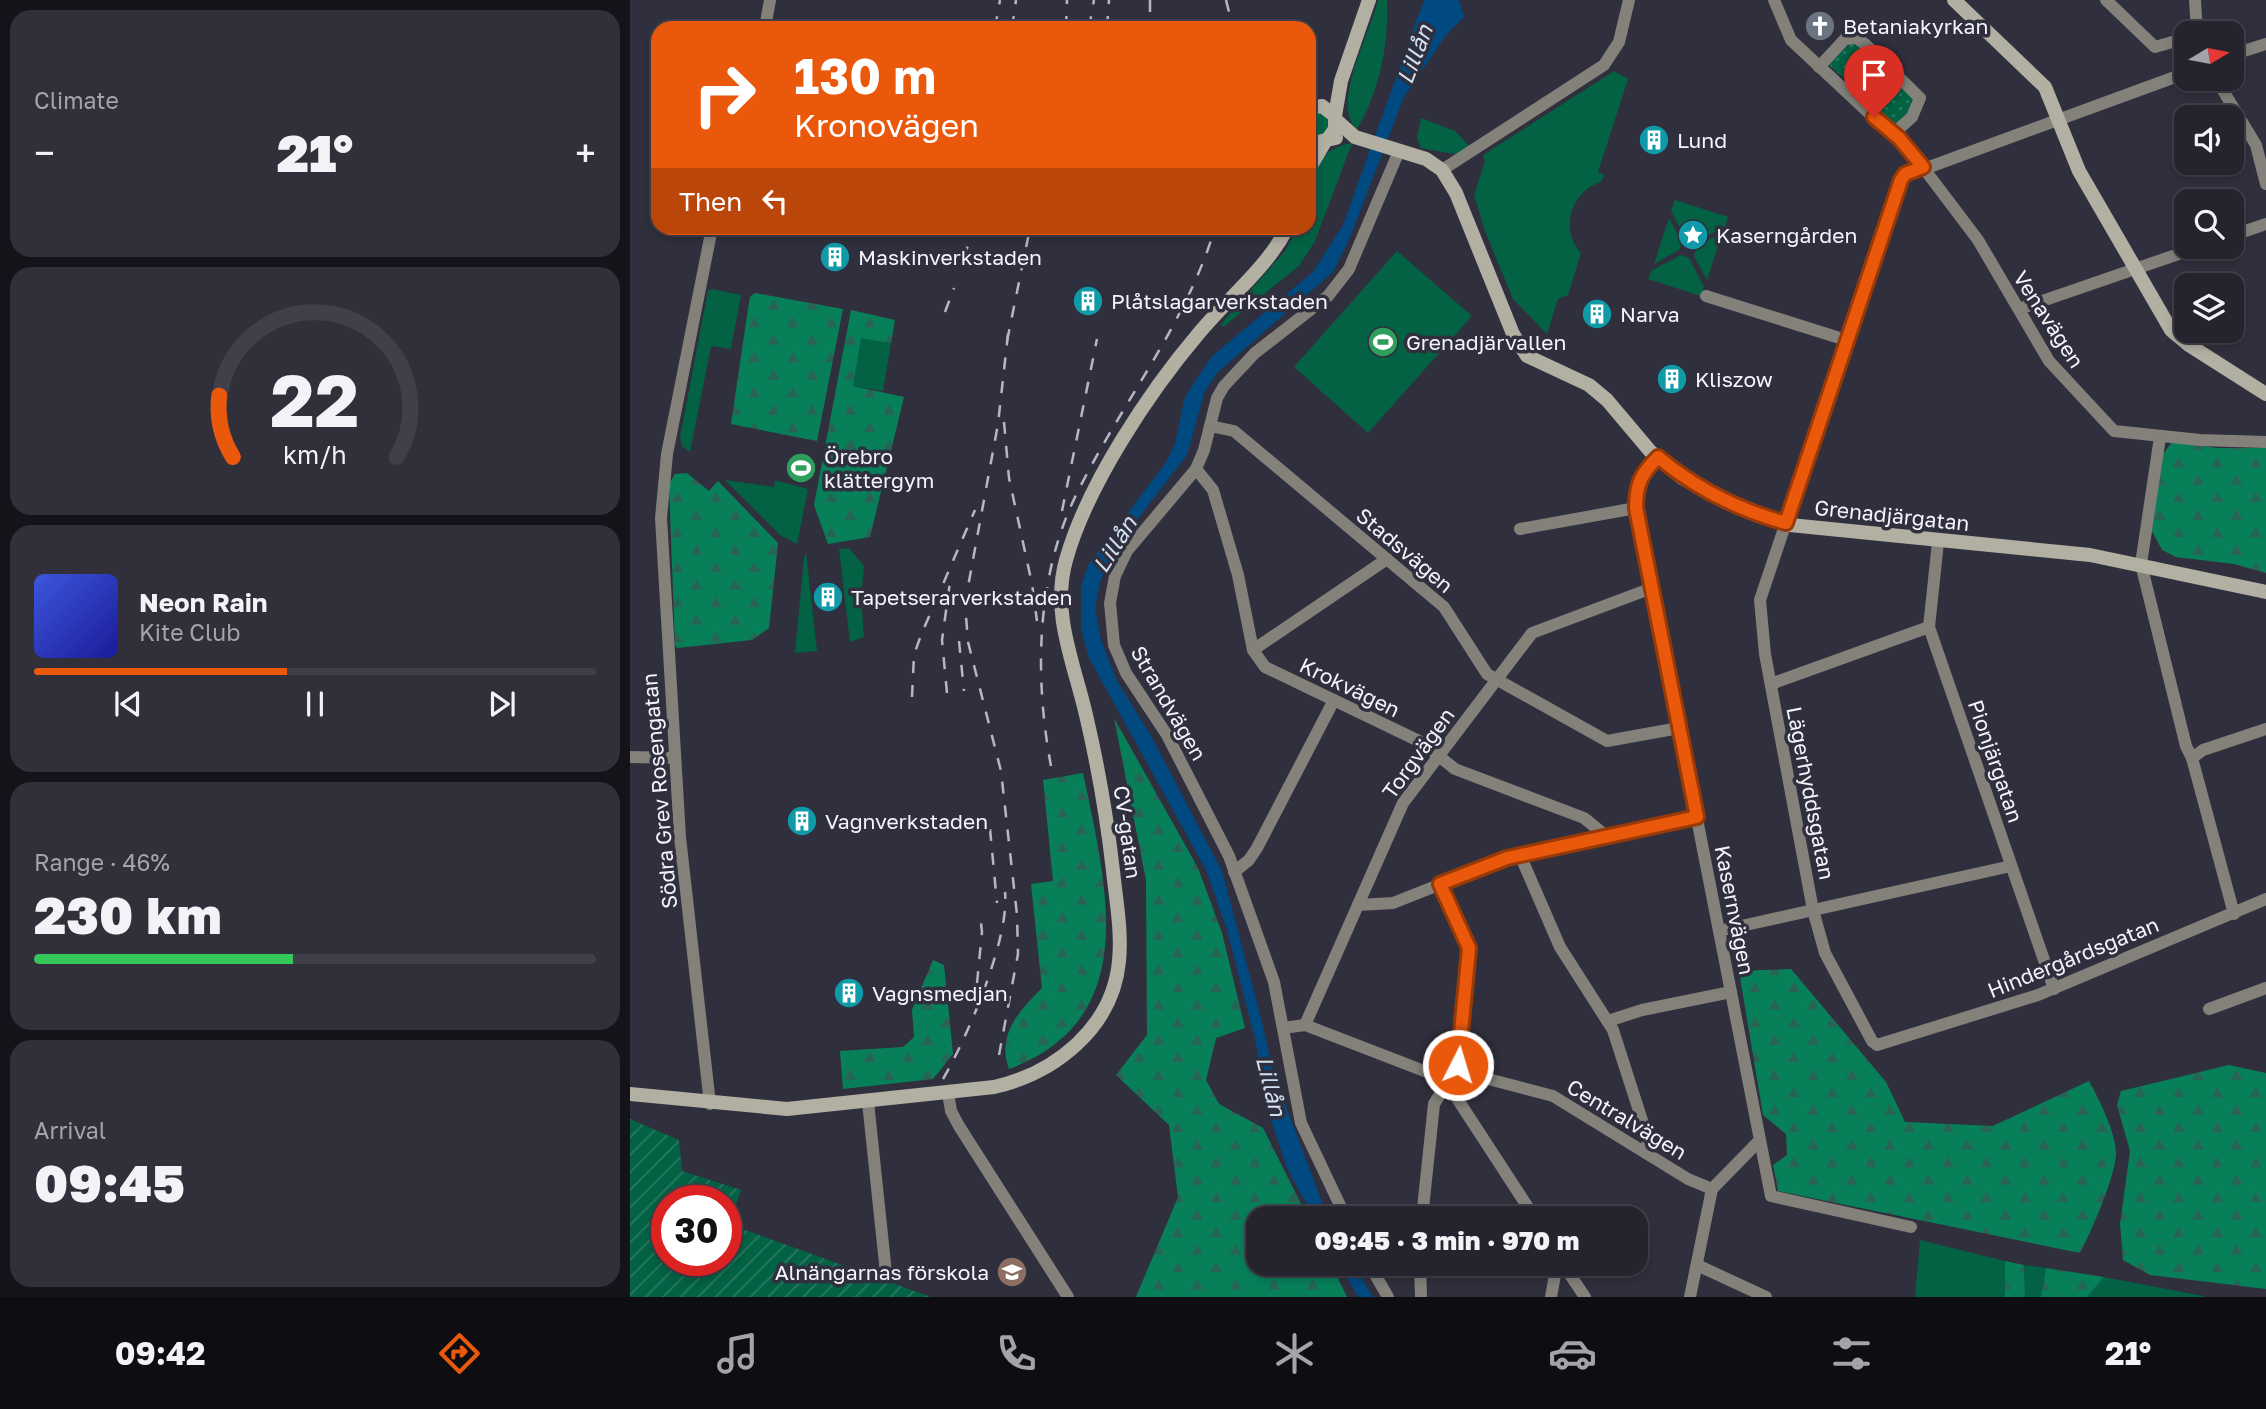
<!DOCTYPE html>
<html lang="en">
<head>
<meta charset="utf-8">
<style>
	body { margin:0; font-family:"Golos Text",sans-serif; background:#302f3a; color:#f1f3f6; height:100vh; display:flex; flex-direction:column; font-size:26px; white-space:nowrap }
	* { box-sizing:border-box; margin:0 }
	p { font-size:23px; color:#a3a4aa }
	.icon { flex:none; width:38px; height:38px; fill:none; stroke:currentColor; stroke-width:2; stroke-linecap:round; stroke-linejoin:round }
	.map { position:relative; flex:1; overflow:hidden }
	.drawer { display:flex; flex-direction:column; gap:10px; padding:10px; background:#141319; width:630px }
	.drawer>* { flex:none }
	.top-card { position:absolute; left:21px; top:21px; width:665px; height:214px; border-radius:21px; box-shadow:0 4px 10px #0003,0 0 0 2px #41404a; background:#ea580c; color:#fff; overflow:hidden }
	.needle { width:46px; rotate:80deg }
	.buttons { position:absolute; left:1544px; top:21px; display:grid; gap:14px }
	.buttons a { display:grid; place-items:center; width:70px; height:70px; border-radius:14px; background:#24232e; box-shadow:0 4px 10px #0003,0 0 0 2px #41404a; font-size:35px }
	.speed { position:absolute; left:21px; top:1185px; display:flex; gap:14px; font-size:35px; font-weight:700; text-align:center }
	.speed>* { display:grid; place-content:center; width:91px; height:91px; border-radius:50%; background:#24232e; box-shadow:0 4px 10px #0003,0 0 0 2px #41404a; line-height:1 }
	.speed .limit { border:10px solid #d22; background:#fff; color:#111 }
	.pin { position:absolute; display:grid; place-items:center; width:60px; height:60px; color:#fff; margin:-72px -30px; border-radius:50% 50% 50% 0; rotate:-45deg; box-shadow:0 0 7px #0007 }
	.pin .icon { rotate:45deg }
	.me { position:absolute; width:77px; margin:-38px; rotate:5deg; stroke-linejoin:round; filter:drop-shadow(0 0 5px #0008) }
	.turn { display:flex; align-items:center; gap:24px; height:147px; padding:0 28px; font-size:32px }
	.turn .icon { width:91px; height:91px; stroke-width:2.5 }
	.turn b { display:block; font-size:49px; line-height:60px }
	.then { display:flex; align-items:center; height:66px; padding:0 28px; background:#0003; gap:14px; font-size:26px }
	.big { font-size:52px; font-weight:800; line-height:1.1 }
	.drawer .widget { flex:1; display:flex; flex-direction:column; justify-content:center; gap:10px; min-width:0; padding:0 24px; border-radius:21px; background:#302f3a }
	.drawer .dial { align-items:center; gap:0 }
	.dial svg { height:182px; overflow:visible; fill:none; stroke:#41404a; stroke-width:7; stroke-linecap:round; text-anchor:middle }
	.dial text { fill:#f1f3f6; stroke:none }
	.song { display:flex; align-items:center; gap:21px }
	.cover { width:84px; height:84px; border-radius:10px; background:linear-gradient(135deg,hsl(230 70% 55%),hsl(240 70% 35%)) }
	.played { height:7px; border-radius:4px; background:linear-gradient(90deg,#ea580c 45%,#41404a 45%) }
	.keys { display:flex; justify-content:space-around; direction:ltr }
	.heat { display:flex; justify-content:space-between; align-items:center; font-size:38px; direction:ltr }
	.charge { height:10px; border-radius:5px; background:linear-gradient(90deg,#34c759 46%,#41404a 0) }
	.trip { position:absolute; left:616px; top:1206px; width:402px; height:70px; border-radius:21px; background:#24232e; box-shadow:0 4px 10px #0003,0 0 0 2px #41404a; font-weight:800; line-height:70px; text-align:center }
	.dock { display:flex; height:112px; justify-content:space-around; align-items:center; background:#0e0e12; color:#a3a4aa }
	.dock .icon { width:49px; height:49px }
	.dock .current { color:#ea580c }
	.dock b { font-size:32px; color:#f1f3f6 }
	main { display:flex; flex:1; min-height:0 }
	.map>svg:first-child { display:block }
	.grass { fill:#036244 }
	.forest { fill:url(#forest-firs) }
	.park { fill:url(#park-dots) }
	.garden { fill:url(#garden-furrows); fill-rule:evenodd }
	.water { fill:#004981 }
	.lines { fill:none; stroke-linecap:round; stroke-linejoin:round }
	.street { stroke:#83817a; stroke-width:12 }
	.secondary { stroke:#b2afa3; stroke-width:14 }
	.rail { stroke:#b7b6c1; stroke-width:2.5; stroke-dasharray:12 12; stroke-linecap:butt }
	.route-casing { stroke:#983908; stroke-width:18 }
	.route { stroke:#ea580c; stroke-width:12 }
	.labels { text-anchor:middle; dominant-baseline:central; stroke-width:7; stroke-linejoin:round; paint-order:stroke }
	.poi-label { font-size:21px; fill:#f4f4fd; stroke:#302f3d; text-anchor:start }
	.street-label { font-size:21px; fill:#f4f4fd; stroke:#302f3d }
	.water-label { font-size:23px; font-style:italic; fill:#d0e0f0; stroke:#302f3d }
</style>
</head>
<body>
<main>
<section class="drawer">
<div class="widget"><p>Climate</p>
<div class="heat"><a>−</a><b class="big">21°</b><a>+</a></div>
</div>
<div class="widget dial"><svg viewBox="0 0 100 80">
<path d="M14 69A42 42 0 1 1 86 69"/>
<path d="M14 69A42 42 0 0 1 8 42" stroke="#ea580c"/>
<text x="50" y="56" font-size="32" font-weight="700">22</text>
<text x="50" y="72" font-size="11">km/h</text>
</svg></div>
<div class="widget">
<div class="song"><i class="cover"></i><div><b>Neon Rain</b><p>Kite Club</p></div></div>
<div class="played"></div>
<div class="keys"><svg class="icon" aria-label="previous" viewBox="0 0 24 24"><path d="M18 5L8 12l10 7zM5 5v14"/></svg><svg class="icon" aria-label="pause" viewBox="0 0 24 24"><path d="M8 5v14M16 5v14"/></svg><svg class="icon" aria-label="next" viewBox="0 0 24 24"><path d="M6 5l10 7-10 7zM19 5v14"/></svg></div>
</div>
<div class="widget"><p>Range · 46%</p><b class="big">230 km</b><div class="charge"></div></div>
<div class="widget"><p>Arrival</p><b class="big">09:45</b></div>
</section>
<div class="map">
<svg width="1636" height="1297" viewBox="0 0 1636 1297">
	<defs>
		<pattern id="forest-firs" width="22" height="20" patternUnits="userSpaceOnUse" patternTransform="scale(1.75)"><rect width="22" height="20" fill="#07805a"/><path d="M5 1l3.5 6h-7zM16 11l3.5 6h-7z" fill="#286453"/></pattern>
		<pattern id="park-dots" width="8" height="8" patternUnits="userSpaceOnUse" patternTransform="scale(1.75)"><rect width="8" height="8" fill="#036244"/><path d="M2 2h.1M6 6h.1" fill="none" stroke="#287960" stroke-width="1.8" stroke-linecap="round"/></pattern>
		<pattern id="garden-furrows" width="10" height="10" patternUnits="userSpaceOnUse" patternTransform="scale(1.75)"><rect width="10" height="10" fill="#036244"/><path d="M-1 1l2-2M0 10L10 0M9 11l2-2" fill="none" stroke="#287960"/></pattern>
	</defs>
	<rect width="100%" height="100%" fill="#302f3d"/>
	<!-- grass -->
	<g class="grass">
		<path d="M748 0H757C759 43 750 91 727 129 700 104 741 32 748 0Z"/>
		<path d="M984 71 998 79 968 172 974 175 971 182C941 191 929 230 951 253L938 295 928 299 917 334 883 299 855 231 844 195 855 162 853 155Z"/>
		<circle cx="689" cy="124" r="11"/>
		<polygon points="791,118 825,131 840,147 825,154 791,148 787,138"/>
		<path d="M722 143 685 241 669 266 593 327 591 324 655 251 668 228H679C679 191 678 150 722 143Z"/>
		<polygon points="1045,200 1098,217 1095,227 1065,242 1056,240 1041,211"/>
		<polygon points="1039,218 1052,242 1049,250 1024,264"/>
		<polygon points="1092,233 1077,280 1064,256 1067,246"/>
		<polygon points="767,251 842,316 738,433 664,367"/>
		<polygon points="1051,255 1059,258 1074,287 1071,296 1018,279 1022,270"/>
		<polygon points="82,289 111,295 101,349 81,346 60,452 52,446 50,437 78,291"/>
		<polygon points="231,337 261,343 253,391 223,386"/>
		<polygon points="95,480 144,487 145,480 178,489 167,544 150,535"/>
		<polygon points="219,548 234,566 231,598 234,637 220,642 209,549"/>
		<polygon points="176,552 187,651 165,653 174,558"/>
		<polygon points="1290,1240 1375,1261 1375,1297 1285,1297"/>
		<polygon points="1394,1265 1416,1268 1411,1297 1395,1297"/>
		<polygon points="1474,1277 1573,1296 1574,1297 1457,1297"/>
	</g>
	<!-- forest -->
	<g class="forest">
		<polygon points="125,293 213,309 187,441 101,424 118,309 120,297"/>
		<polygon points="221,310 265,320 261,343 231,338 223,386 274,397 240,537 198,544 184,505"/>
		<polygon points="1542,442 1587,448 1636,448 1636,573 1604,564 1546,557 1532,550 1522,531 1533,454"/>
		<polygon points="57,473 79,491 88,481 148,543 139,628 122,640 47,648 45,645 39,484 45,474"/>
		<polygon points="484,718 568,868 592,933 615,1028 586,1038 576,1080 589,1104 633,1128 678,1218 628,1218 628,1264 701,1264 717,1297 506,1297 548,1197 539,1125 486,1075 517,1035 516,880"/>
		<path d="M453 773C476 884 514 1019 379 1069 366 1035 390 1010 412 988L401 884 423 881 413 780Z"/>
		<polygon points="303,960 314,965 323,1054 303,1079 213,1089 210,1051 273,1047 284,1037 282,1010"/>
		<path d="M1161 969 1256 1082 1275 1122 1363 1126 1459 1081C1469 1099 1486 1133 1486 1154 1485 1177 1461 1232 1450 1253L1148 1191 1143 1165 1157 1155 1156 1134 1133 1115 1109 971Z"/>
		<polygon points="1599,1065 1636,1073 1636,1289 1520,1275 1493,1260 1490,1224 1500,1151 1487,1105 1491,1091"/>
		<polygon points="1375,1261 1394,1265 1395,1297 1375,1297"/>
		<polygon points="1416,1268 1474,1277 1457,1297 1411,1297"/>
	</g>
	<!-- park -->
	<polygon class="park" points="1220,44 1229,44 1287,101 1267,126 1198,64"/>
	<!-- garden -->
	<path class="garden" d="M0 1119 49 1140 52 1171 111 1190 99 1224 301 1297H0ZM37 1200H96V1260H37Z"/>
	<!-- water -->
	<g class="water">
		<polygon points="794,0 829,0 834,17 816,35 774,97 719,240 703,272 587,373 575,391 557,455 486,547 470,582 465,608 471,640 487,681 520,734 592,871 632,1022 643,1072 698,1218 684,1218 657,1168 641,1120 625,1039 597,930 576,870 459,658 451,629 451,587 458,565 535,464 545,444 555,397 581,357 683,272 713,225"/>
		<polygon points="709,1264 723,1264 743,1297 728,1297"/>
	</g>
	<g class="lines">
		<!-- street -->
		<g class="street">
			<polyline points="1144,0 1161,40 1283,154 1348,240 1419,361 1484,431 1570,440 1636,442"/>
			<polyline points="1476,0 1525,47 1556,38"/>
			<polyline points="1565,0 1567,33"/>
			<polyline points="135,28 140,0"/>
			<polyline points="1601,55 1636,44"/>
			<polyline points="1189,67 1215,39 1227,38 1236,45 1290,98 1282,117 1263,134"/>
			<polyline points="1556,73 1272,177 1130,600 1135,654 1183,910 1195,953 1242,1041 1247,1045 1408,995 1636,899"/>
			<polyline points="1586,79 1626,145 1636,184"/>
			<polyline points="812,170 974,65 989,42 999,0"/>
			<polyline points="1601,236 1636,224"/>
			<polyline points="1076,296 1216,340"/>
			<polyline points="1389,309 1569,247"/>
			<polyline points="580,426 604,431 814,607 857,674 977,741 1049,728"/>
			<polyline points="1530,437 1511,564 1556,746 1562,758"/>
			<path d="M1028 457C1011 474 1006 484 1006 508L1141 1196 1281 1227"/>
			<polyline points="566,469 583,490 608,575 623,650 635,667 791,742 825,769 954,818 976,836"/>
			<polyline points="890,529 1006,508"/>
			<polyline points="1308,542 1299,627 1424,989"/>
			<polyline points="623,650 757,559"/>
			<polyline points="1141,684 1299,627"/>
			<polyline points="0,757 44,758"/>
			<polyline points="890,855 930,947 983,1030 1018,1139 1016,1153"/>
			<polyline points="604,872 619,860 627,848 704,700"/>
			<polyline points="728,905 763,903 877,858 1067,817"/>
			<polyline points="1604,914 1562,758 1573,750 1636,729"/>
			<polyline points="1089,931 1381,866"/>
			<polyline points="1579,1009 1636,988"/>
			<polyline points="978,1021 1012,1010 1101,992"/>
			<polyline points="675,1025 773,803 902,633 1022,588"/>
			<polyline points="653,1028 675,1025 802,1074 817,1083 847,1076 923,1096 1058,1179 1082,1189"/>
			<polyline points="817,1083 905,1218"/>
			<polyline points="318,1093 321,1111 329,1126 438,1297"/>
			<polyline points="238,1102 256,1273"/>
			<polyline points="80,1104 50,837 31,518 37,454 82,228"/>
			<polyline points="716,1218 671,1123 644,982 599,856 537,735 496,673 484,645 480,603 485,576 497,551 566,469 574,450 587,398 594,386 625,353 698,296 719,269 769,151"/>
			<polyline points="792,1218 804,1104 828,1065 839,948 810,884"/>
			<polyline points="739,1264 758,1297"/>
			<polyline points="790,1264 791,1297"/>
			<polyline points="933,1264 955,1297"/>
			<polyline points="1067,1265 1136,1297"/>
			<polyline points="921,1297 927,1264"/>
			<polyline points="1060,1297 1082,1189 1130,1140"/>
		</g>
		<!-- secondary -->
		<g class="secondary">
			<polyline points="1324,0 1415,87 1449,171 1541,330 1559,345 1636,394"/>
			<polyline points="679,108 692,106 705,116 705,129 698,139"/>
			<polyline points="705,116 711,81 739,0"/>
			<polyline points="706,120 725,137 796,159 812,170 826,193 883,334 897,356 959,385 977,400 1020,451 1052,478 1126,515 1160,525 1460,555 1636,592"/>
			<polyline points="679,139 687,142 706,138"/>
			<polyline points="679,169 696,140"/>
			<path d="M0 1094 157 1109 364 1087C426 1073 483 1027 489 961 492 931 486 900 483 871 477 818 468 766 456 715 444 663 421 613 436 560 457 485 519 392 569 333 598 298 637 268 657 228"/>
		</g>
		<!-- rail -->
		<g class="rail">
			<polyline points="520,0 520,28"/>
			<polyline points="596,0 603,28"/>
			<polyline points="365,28 370,0"/>
			<polyline points="382,28 386,0"/>
			<polyline points="436,28 437,0"/>
			<polyline points="459,28 464,0"/>
			<polyline points="477,28 479,0"/>
			<polyline points="334,258 342,232"/>
			<polyline points="315,312 324,288"/>
			<polyline points="377,341 400,228"/>
			<polyline points="374,422 379,478 402,584 407,621"/>
			<polyline points="432,511 467,339"/>
			<polyline points="329,641 334,691"/>
			<polyline points="317,693 312,640 320,582"/>
			<polyline points="282,697 284,655 291,635 345,510"/>
			<path d="M421 766C404 676 406 574 448 491 493 401 556 324 585 228"/>
			<polyline points="360,829 367,903"/>
			<polyline points="347,983 352,932 350,914"/>
			<polyline points="369,1055 388,954 387,915 371,771 338,642 335,603 368,424 378,334"/>
			<path d="M313 1079C337 1038 380 938 375 892"/>
		</g>
	</g>
	<g class="lines">
		<!-- route casing -->
		<g class="route-casing">
			<path id="route" d="M828 1065 839 948 810 884 877 858 1067 817 1006 508C1006 484 1011 474 1028 457 1065 488 1109 510 1156 523L1271 180 1275 174 1293 167 1269 138 1244 117"/>
		</g>
		<!-- route -->
		<use href="#route" class="route"/>
	</g>
	<!-- icons -->
	<defs>
		<g id="church-disc" transform="scale(1.575)"><circle r="9.5" fill="#6b7280" stroke="#302f3d"/><path d="M-1.2-6h2.4v3.5h3.3v2.4h-3.3V6h-2.4V-.1h-3.3v-2.4h3.3Z" fill="#fff"/></g>
		<g id="building-disc" transform="scale(1.575)"><circle r="9.5" fill="#0f9aa8" stroke="#302f3d"/><path d="M-4-6H4V6H1V3H-1V6H-4ZM-2.5-4.3h1.7v1.8h-1.7ZM.8-4.3h1.7v1.8H.8ZM-2.5-1h1.7V.8h-1.7ZM.8-1h1.7V.8H.8Z" fill="#fff"/></g>
		<g id="sight-disc" transform="scale(1.575)"><circle r="9.5" fill="#0f9aa8" stroke="#302f3d"/><path d="M0-6L1.8-2.2L6-1.7L2.9 1.2L3.7 5.4L0 3.3L-3.7 5.4L-2.9 1.2L-6-1.7L-1.8-2.2Z" fill="#fff"/></g>
		<g id="stadium-disc" transform="scale(1.575)"><circle r="9.5" fill="#2e9e5b" stroke="#302f3d"/><path d="M0-5a6.5 5 0 1 0 0 10a6.5 5 0 1 0 0-10ZM-3.5-1.8h7v3.6h-7Z" fill="#fff"/></g>
		<g id="school-disc" transform="scale(1.575)"><circle r="9.5" fill="#8d6e63" stroke="#302f3d"/><path d="M0-5L7-2L0 1L-7-2ZM-4 1L0 2.5L4 1V4Q0 6-4 4Z" fill="#fff"/></g>
	</defs>
	<g fill-rule="evenodd">
		<use href="#church-disc" x="1190" y="26"/>
		<use href="#building-disc" x="1024" y="140"/>
		<use href="#sight-disc" x="1063" y="235"/>
		<use href="#building-disc" x="205" y="257"/>
		<use href="#building-disc" x="458" y="301"/>
		<use href="#building-disc" x="967" y="314"/>
		<use href="#stadium-disc" x="753" y="342"/>
		<use href="#building-disc" x="1042" y="379"/>
		<use href="#stadium-disc" x="171" y="468"/>
		<use href="#building-disc" x="198" y="597"/>
		<use href="#building-disc" x="172" y="821"/>
		<use href="#building-disc" x="219" y="993"/>
		<use href="#school-disc" x="382" y="1272"/>
	</g>
	<g class="labels">
		<!-- poi labels -->
		<g class="poi-label">
			<text x="1213" y="26">Betaniakyrkan</text>
			<text x="1047" y="140">Lund</text>
			<text x="1086" y="235">Kaserngården</text>
			<text x="228" y="257">Maskinverkstaden</text>
			<text x="481" y="301">Plåtslagarverkstaden</text>
			<text x="990" y="314">Narva</text>
			<text x="776" y="342">Grenadjärvallen</text>
			<text x="1065" y="379">Kliszow</text>
			<text x="194" y="456">Örebro<tspan x="194" dy="24">klättergym</tspan></text>
			<text x="221" y="597">Tapetserarverkstaden</text>
			<text x="195" y="821">Vagnverkstaden</text>
			<text x="242" y="993">Vagnsmedjan</text>
			<text x="359" y="1272" text-anchor="end">Alnängarnas förskola</text>
		</g>
		<!-- street labels -->
		<g class="street-label">
			<text transform="translate(1419 319) rotate(57)">Venavägen</text>
			<text transform="translate(1262 515) rotate(6)">Grenadjärgatan</text>
			<text transform="translate(775 550) rotate(40)">Stadsvägen</text>
			<text transform="translate(720 687) rotate(26)">Krokvägen</text>
			<text transform="translate(539 703) rotate(60)">Strandvägen</text>
			<text transform="translate(788 753) rotate(-54)">Torgvägen</text>
			<text transform="translate(1366 761) rotate(71)">Pionjärgatan</text>
			<text transform="translate(29 791) rotate(-95)">Södra Grev Rosengatan</text>
			<text transform="translate(1181 793) rotate(79)">Lägerhyddsgatan</text>
			<text transform="translate(498 832) rotate(82)">CV-gatan</text>
			<text transform="translate(1105 910) rotate(79)">Kasernvägen</text>
			<text transform="translate(1443 957) rotate(-22)">Hindergårdsgatan</text>
			<text transform="translate(997 1119) rotate(31)">Centralvägen</text>
		</g>
		<!-- water labels -->
		<g class="water-label">
			<text transform="translate(784 54) rotate(-69)">Lillån</text>
			<text transform="translate(484 544) rotate(-58)">Lillån</text>
			<text transform="translate(642 1086) rotate(76)">Lillån</text>
		</g>
	</g>
</svg>
<div class="buttons">
<a><svg class="needle" viewBox="-14 -14 28 28"><path d="M0-13l5 13h-10z" fill="#e53935"/><path d="M0 13l5-13h-10z" fill="#a3a4aa"/></svg></a>
<a><svg class="icon" aria-label="sound" viewBox="0 0 24 24"><path d="M4 9h4l5-4v14l-5-4H4zM17 9q2 3 0 6"/></svg></a>
<a><svg class="icon" aria-label="search" viewBox="0 0 24 24"><circle cx="10" cy="10" r="6"/><path d="M15 15l6 6"/></svg></a>
<a><svg class="icon" aria-label="layers" viewBox="0 0 24 24"><path d="M12 4l9 5-9 5-9-5zM3 14l9 5 9-5"/></svg></a>
</div>
<div class="speed"><div class="limit">30</div></div>
<div class="pin" style="left:1244px;top:117px;background:#d93025"><svg class="icon" aria-label="arrive" viewBox="0 0 24 24"><path d="M6 21V4h12l-3 4 3 4H6"/></svg></div>
<svg class="me" style="left:828px;top:1065px" viewBox="-20 -20 40 40"><circle r="17" fill="#ea580c" stroke="#fff" stroke-width="3"/><path d="M0-11L8 9 0 5-8 9z" fill="#fff"/></svg>
<div class="trip">09:45 · 3 min · 970 m</div>
<div class="top-card">
<div class="turn"><svg class="icon" aria-label="right" viewBox="0 0 24 24"><path d="M7 20v-9h11M14 6l5 5-5 5"/></svg><div><b>130 m</b>Kronovägen</div></div>
<div class="then">Then<svg class="icon" aria-label="left" viewBox="0 0 24 24"><path d="M17 20v-9H6M10 6l-5 5 5 5"/></svg></div>
</div>
</div>
</main>
<nav class="dock">
<b>09:42</b>
<svg class="icon current" aria-label="directions" viewBox="0 0 24 24"><path d="M12 3l9 9-9 9-9-9zM9 14v-3h6M13 9l2 2-2 2"/></svg>
<svg class="icon" aria-label="music" viewBox="0 0 24 24"><path d="M9 18V5l10-2v13"/><circle cx="6" cy="18" r="3"/><circle cx="16" cy="16" r="3"/></svg>
<svg class="icon" aria-label="phone" viewBox="0 0 24 24"><path d="M5 4h4l2 5-3 2q2 4 5 5l2-3 5 2v4C11 20 4 13 5 4z"/></svg>
<svg class="icon" aria-label="climate" viewBox="0 0 24 24"><path d="M12 3v18M4 7l16 10M4 17L20 7"/></svg>
<svg class="icon" aria-label="car" viewBox="0 0 24 24"><path d="M5 17H2v-5l4-1 3-4h7l3 4 3 1v5h-3M9 17h6M6 11h13"/><circle cx="7" cy="17" r="2"/><circle cx="17" cy="17" r="2"/></svg>
<svg class="icon" aria-label="filters" viewBox="0 0 24 24"><path d="M4 7h16M4 17h16"/><circle cx="9" cy="7" r="2"/><circle cx="15" cy="17" r="2"/></svg>
<b>21°</b>
</nav>
</body>
</html>
